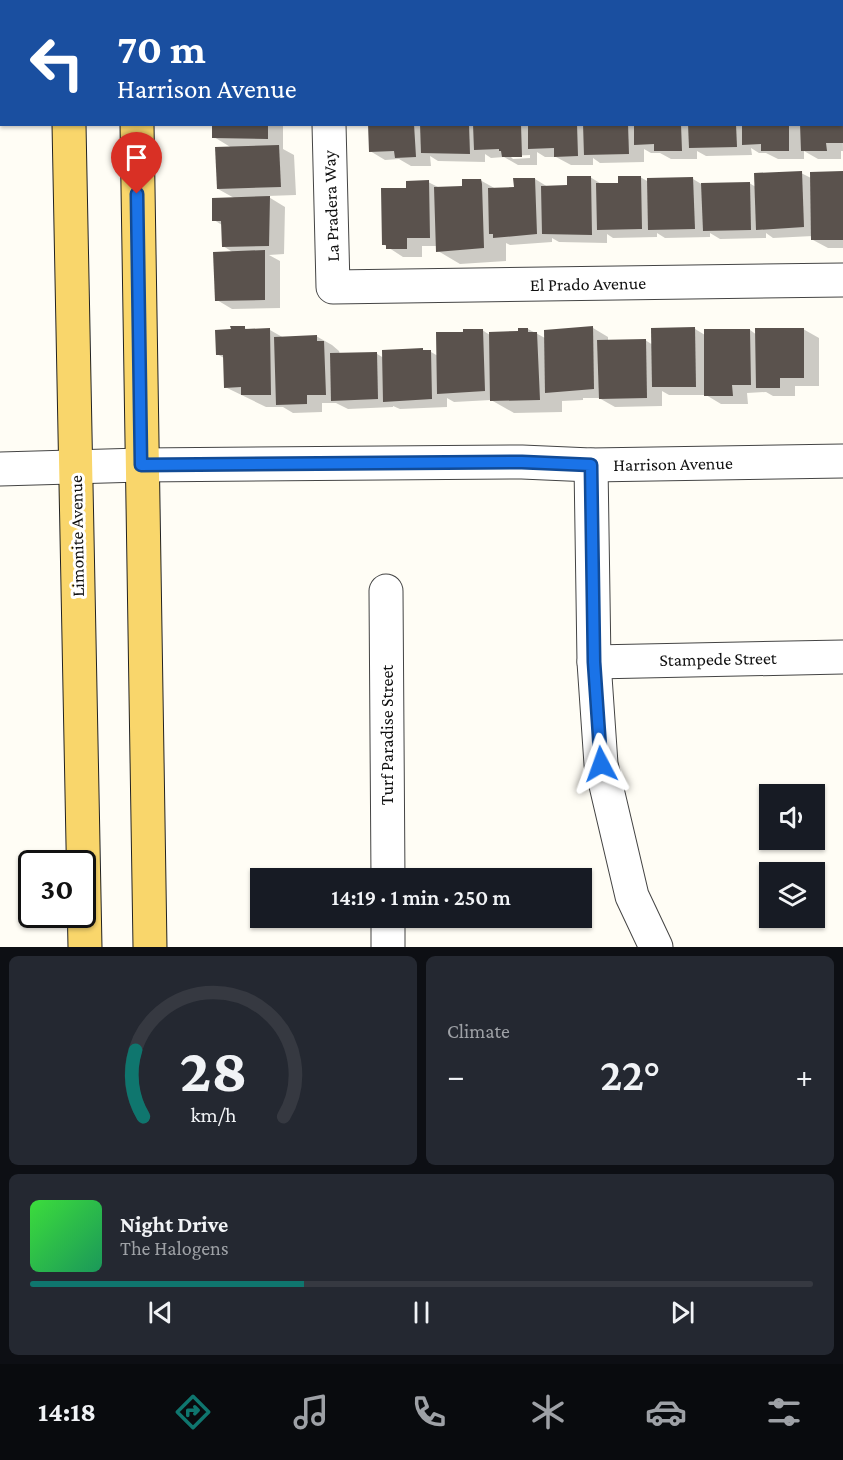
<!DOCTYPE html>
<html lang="en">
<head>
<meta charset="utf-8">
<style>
	body { margin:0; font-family:"Crimson Pro",serif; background:#242831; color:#f1f3f6; height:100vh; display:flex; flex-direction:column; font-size:22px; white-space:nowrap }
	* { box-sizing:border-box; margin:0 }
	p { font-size:20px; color:#9ea1a6 }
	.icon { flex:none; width:33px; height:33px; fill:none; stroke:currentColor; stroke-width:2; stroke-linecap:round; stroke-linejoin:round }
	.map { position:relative; height:947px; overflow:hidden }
	.side { display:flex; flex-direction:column; gap:9px; padding:9px; background:#0d0f14; flex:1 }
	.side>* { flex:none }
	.hud { position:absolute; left:0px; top:0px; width:843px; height:126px; box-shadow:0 2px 4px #0004; background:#1a4fa0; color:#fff; overflow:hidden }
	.controls { position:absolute; left:759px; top:784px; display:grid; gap:12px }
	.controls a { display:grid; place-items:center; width:66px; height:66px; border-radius:0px; background:#171b24; box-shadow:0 2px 4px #0004; font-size:30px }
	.speed { position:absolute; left:18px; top:850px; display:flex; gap:12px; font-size:30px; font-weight:700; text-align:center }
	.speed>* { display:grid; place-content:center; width:78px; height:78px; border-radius:50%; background:#171b24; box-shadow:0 2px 4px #0004; line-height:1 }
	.speed .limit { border:3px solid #111; border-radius:9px; background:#fff; color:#111 }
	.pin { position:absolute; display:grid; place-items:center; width:51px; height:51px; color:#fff; margin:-62px -26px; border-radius:50% 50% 50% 0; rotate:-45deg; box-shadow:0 0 6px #0007 }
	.pin .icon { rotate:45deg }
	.me { position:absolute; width:66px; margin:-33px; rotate:356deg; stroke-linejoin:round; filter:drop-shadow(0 0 4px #0008) }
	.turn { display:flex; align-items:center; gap:21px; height:126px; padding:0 18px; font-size:27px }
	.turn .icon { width:78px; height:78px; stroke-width:2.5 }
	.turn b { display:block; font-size:42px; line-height:51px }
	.big { font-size:45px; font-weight:600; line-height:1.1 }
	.side .card { flex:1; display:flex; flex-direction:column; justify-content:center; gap:9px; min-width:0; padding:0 21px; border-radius:9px; background:#242831 }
	.side .dial { align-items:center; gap:0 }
	.dial svg { height:156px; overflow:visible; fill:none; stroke:#363941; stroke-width:7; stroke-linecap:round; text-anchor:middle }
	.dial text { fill:#f1f3f6; stroke:none }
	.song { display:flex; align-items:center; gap:18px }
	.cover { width:72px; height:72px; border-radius:9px; background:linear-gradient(135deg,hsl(120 70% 55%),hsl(150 70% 35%)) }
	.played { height:6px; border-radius:3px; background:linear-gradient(90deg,#0f766e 35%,#363941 35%) }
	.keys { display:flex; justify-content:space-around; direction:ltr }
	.heat { display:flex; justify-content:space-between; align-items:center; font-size:33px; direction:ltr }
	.side .tiles { flex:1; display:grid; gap:9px; grid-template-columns:1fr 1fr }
	.card:last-child { grid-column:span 2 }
	.trip { position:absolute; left:250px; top:868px; width:342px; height:60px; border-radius:0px; background:#171b24; box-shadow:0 2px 4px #0004; font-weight:600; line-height:60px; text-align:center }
	.dock { display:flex; height:96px; justify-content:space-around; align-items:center; background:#090b0e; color:#9ea1a6 }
	.dock .icon { width:42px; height:42px }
	.dock .current { color:#0f766e }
	.dock b { font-size:27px; color:#f1f3f6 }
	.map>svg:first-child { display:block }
	.shadow { fill:#0003; fill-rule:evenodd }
	.building { fill:#5a524d }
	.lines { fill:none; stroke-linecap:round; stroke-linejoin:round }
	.minor-casing { stroke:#444; stroke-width:35 }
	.major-casing { stroke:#222; stroke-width:35 }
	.minor { stroke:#fff; stroke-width:33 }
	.major { stroke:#f9d66b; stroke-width:33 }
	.route-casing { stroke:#114b97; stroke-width:15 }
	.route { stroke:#1a73e8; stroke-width:10 }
	.labels { text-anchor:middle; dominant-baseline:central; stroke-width:6; stroke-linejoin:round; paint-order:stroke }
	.street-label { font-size:18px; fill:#111; stroke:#fff }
</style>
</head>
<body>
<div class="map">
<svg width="843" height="947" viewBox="0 0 843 947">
	<rect width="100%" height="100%" fill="#fffdf5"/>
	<!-- shadow -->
	<g class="shadow">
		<rect x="215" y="0" width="78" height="2"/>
		<rect x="377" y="0" width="69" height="2"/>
		<rect x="464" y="0" width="59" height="2"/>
		<polygon points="670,0 726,0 726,2 672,2"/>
		<polygon points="726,0 835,0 835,2 729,2"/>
		<path d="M842 84 843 151H841V159H818L804 151V159H778L766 153H759L751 148 752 155 706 156 697 151V159H671L660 153H651L644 149V162L600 163 593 158V165H571L556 157H545L537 152V165H518L504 157 491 158 485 154V162L438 161 430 156 431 166H411L399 159 385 160 370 151 369 124H842ZM530 155V158L513 159 510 156Z"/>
		<polygon points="214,124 283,124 283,149 294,155 296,195 267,196 285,207 284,254 269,255 280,261 280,308 232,309 217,300 234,253 223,246 222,225 214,220 236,199 218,189 232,148 214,137"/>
		<polygon points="843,172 843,248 828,248 813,240 813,236 773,238 766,233 766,238 720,239 710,233 710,237 665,238 657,233 657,237 613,238 607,234 607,243 559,242 552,238 552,242 510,245 506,243 506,261 460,264 438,251 437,246 422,246 422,257 403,257 383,244 407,189 428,182 440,188 463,188 480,180 496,189 515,189 535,179 548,187 568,187 590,177 603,185 619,184 640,177 649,182 693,179 703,185 749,183 756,187 801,173 811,178"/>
		<polygon points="244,328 249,330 270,330 284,338 316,336 332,345 339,351 340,355 377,354 384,358 431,352 438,356 438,334 482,330 490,335 520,333 528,329 545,338 593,328 608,337 608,341 645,340 653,345 653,329 695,329 705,335 750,330 757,335 803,329 819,338 819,386 795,386 795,396 773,396 766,392 747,393 748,404 721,404 706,395 669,395 662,391 662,406 615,407 599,398 583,398 583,400 562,401 562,412 514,413 491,400 454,402 447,398 447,407 400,409 393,406 393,407 348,409 336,403 322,403 322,412 293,413 283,407 266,407 225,387 224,358 217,354"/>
	</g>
	<!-- building -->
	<g class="building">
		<polygon points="212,124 268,124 268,139 212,138"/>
		<polygon points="368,124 414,124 416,157 395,158 394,151 369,152"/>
		<polygon points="420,124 469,124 470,154 421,153"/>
		<polygon points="473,124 521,124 522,157 502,157 501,151 499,151 499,149 474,150"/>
		<polygon points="528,124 577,124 578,156 554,157 554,148 528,149"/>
		<polygon points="583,124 628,124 629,154 584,155"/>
		<polygon points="634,124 681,124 682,151 654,151 654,144 634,145"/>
		<polygon points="688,124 736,124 737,147 689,148"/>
		<polygon points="742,124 789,124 789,151 761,151 761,144 742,145"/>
		<polygon points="800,124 843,124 843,143 826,143 827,151 801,151"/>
		<polygon points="279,145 281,187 217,189 215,147"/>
		<polygon points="802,171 804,227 756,230 754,173"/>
		<polygon points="843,171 843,240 811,240 810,172"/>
		<polygon points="567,176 591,176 592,235 542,234 541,186 567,185"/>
		<polygon points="618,176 641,176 642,229 597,230 596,183 618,183"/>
		<polygon points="693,177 695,229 648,230 647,178"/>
		<polygon points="513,178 535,178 537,234 493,238 493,234 489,234 488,188 514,187"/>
		<polygon points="462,179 481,179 482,184 484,248 436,252 434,187 462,186"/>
		<polygon points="429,180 430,238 407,238 407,249 386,249 386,245 382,245 381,188 406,188 406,181"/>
		<polygon points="750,182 751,230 703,231 701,183"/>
		<polygon points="270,196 269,246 222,247 221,221 212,221 212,198"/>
		<polygon points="265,250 265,300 215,301 213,252"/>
		<polygon points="230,326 245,326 245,329 270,328 271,395 241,395 241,387 224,388 223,355 216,355 215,330 231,329"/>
		<polygon points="593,326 594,389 545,393 544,330"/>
		<polygon points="695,327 696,387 652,387 651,328"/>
		<polygon points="518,328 528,328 528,332 537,332 540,400 490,401 489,332 518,331"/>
		<polygon points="755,328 804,328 804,378 780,378 780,388 756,388"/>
		<polygon points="463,329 483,329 485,391 437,394 436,332 463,332"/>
		<polygon points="704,329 750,329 751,385 732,385 733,396 704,396"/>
		<polygon points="317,335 317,341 324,341 326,395 307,395 307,404 276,405 274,337"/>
		<polygon points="646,339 647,398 599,399 597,340"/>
		<polygon points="423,348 423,350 431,350 432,399 383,402 382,350"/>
		<polygon points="377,352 378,399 331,401 330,353"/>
	</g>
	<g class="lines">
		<!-- minor casing -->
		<g class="minor-casing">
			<g id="minor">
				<polyline points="326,0 326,2"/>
				<polyline points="565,0 565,2"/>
				<polyline points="842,41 843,41"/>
				<polyline points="329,124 333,287 843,280"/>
				<polyline points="591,465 594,662 601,764 632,896 656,947"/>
				<polyline points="0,469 141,465 522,462 591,465 843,461"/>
				<polyline points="386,591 388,879"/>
				<polyline points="594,662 843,657"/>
				<polyline points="388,918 388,947"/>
			</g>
		</g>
		<!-- major casing -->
		<g class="major-casing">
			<g id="major">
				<polyline points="135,0 135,2"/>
				<polyline points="68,2 68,0"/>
				<polyline points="69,124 85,947"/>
				<polyline points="137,124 150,947"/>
			</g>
		</g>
		<!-- minor -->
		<use href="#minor" class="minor"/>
		<!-- major -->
		<use href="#major" class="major"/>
	</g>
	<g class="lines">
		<!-- route casing -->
		<g class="route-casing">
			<polyline id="route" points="137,194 141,465 522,462 591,465 594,662 601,764"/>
		</g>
		<!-- route -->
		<use href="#route" class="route"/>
	</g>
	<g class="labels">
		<!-- street labels -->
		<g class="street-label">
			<text transform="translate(331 206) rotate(-92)">La Pradera Way</text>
			<text transform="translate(588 284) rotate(-1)">El Prado Avenue</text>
			<text transform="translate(673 464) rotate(-1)">Harrison Avenue</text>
			<text transform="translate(77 536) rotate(-91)">Limonite Avenue</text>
			<text transform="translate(718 659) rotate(-1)">Stampede Street</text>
			<text transform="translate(387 735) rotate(-90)">Turf Paradise Street</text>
		</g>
	</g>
</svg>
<div class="controls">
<a><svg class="icon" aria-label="sound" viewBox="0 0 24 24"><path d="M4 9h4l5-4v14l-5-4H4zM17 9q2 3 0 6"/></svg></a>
<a><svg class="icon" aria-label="layers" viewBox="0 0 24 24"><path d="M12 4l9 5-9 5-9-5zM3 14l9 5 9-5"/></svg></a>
</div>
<div class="speed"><div class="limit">30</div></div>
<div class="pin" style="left:137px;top:194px;background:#d93025"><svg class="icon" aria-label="arrive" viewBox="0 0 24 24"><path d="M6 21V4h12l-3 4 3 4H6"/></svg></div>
<svg class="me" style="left:601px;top:764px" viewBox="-20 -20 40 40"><path d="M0-17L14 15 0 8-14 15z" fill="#1a73e8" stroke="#fff" stroke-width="4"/></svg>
<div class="trip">14:19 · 1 min · 250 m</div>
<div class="hud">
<div class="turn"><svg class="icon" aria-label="left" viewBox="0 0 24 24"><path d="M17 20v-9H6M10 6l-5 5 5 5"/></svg><div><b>70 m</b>Harrison Avenue</div></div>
</div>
</div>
<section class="side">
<div class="tiles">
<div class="card dial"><svg viewBox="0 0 100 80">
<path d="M14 69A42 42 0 1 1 86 69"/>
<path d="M14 69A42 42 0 0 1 10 35" stroke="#0f766e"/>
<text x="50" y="56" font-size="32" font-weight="700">28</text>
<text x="50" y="72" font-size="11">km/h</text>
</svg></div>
<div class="card"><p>Climate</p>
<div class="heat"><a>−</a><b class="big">22°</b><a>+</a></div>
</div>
<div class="card">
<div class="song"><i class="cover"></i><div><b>Night Drive</b><p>The Halogens</p></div></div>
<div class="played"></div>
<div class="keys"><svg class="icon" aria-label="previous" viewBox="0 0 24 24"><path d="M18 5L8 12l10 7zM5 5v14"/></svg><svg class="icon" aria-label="pause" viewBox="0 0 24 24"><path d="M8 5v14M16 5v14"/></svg><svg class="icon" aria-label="next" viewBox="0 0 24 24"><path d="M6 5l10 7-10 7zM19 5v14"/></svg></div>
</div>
</div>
</section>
<nav class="dock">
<b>14:18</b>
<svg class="icon current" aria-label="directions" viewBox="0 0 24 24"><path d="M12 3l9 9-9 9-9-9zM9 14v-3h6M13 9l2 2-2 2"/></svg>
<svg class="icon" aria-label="music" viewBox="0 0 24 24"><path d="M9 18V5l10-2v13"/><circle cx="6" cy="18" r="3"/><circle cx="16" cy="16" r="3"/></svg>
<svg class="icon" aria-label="phone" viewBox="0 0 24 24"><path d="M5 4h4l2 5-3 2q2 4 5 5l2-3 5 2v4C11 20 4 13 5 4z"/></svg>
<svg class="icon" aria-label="climate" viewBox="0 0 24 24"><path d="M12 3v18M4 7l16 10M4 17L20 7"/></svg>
<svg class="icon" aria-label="car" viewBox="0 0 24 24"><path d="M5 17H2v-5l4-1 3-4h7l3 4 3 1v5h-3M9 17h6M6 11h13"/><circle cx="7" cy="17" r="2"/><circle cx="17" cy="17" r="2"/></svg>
<svg class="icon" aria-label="filters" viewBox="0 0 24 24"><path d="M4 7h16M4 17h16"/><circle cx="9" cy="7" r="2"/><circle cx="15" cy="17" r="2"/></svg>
</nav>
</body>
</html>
